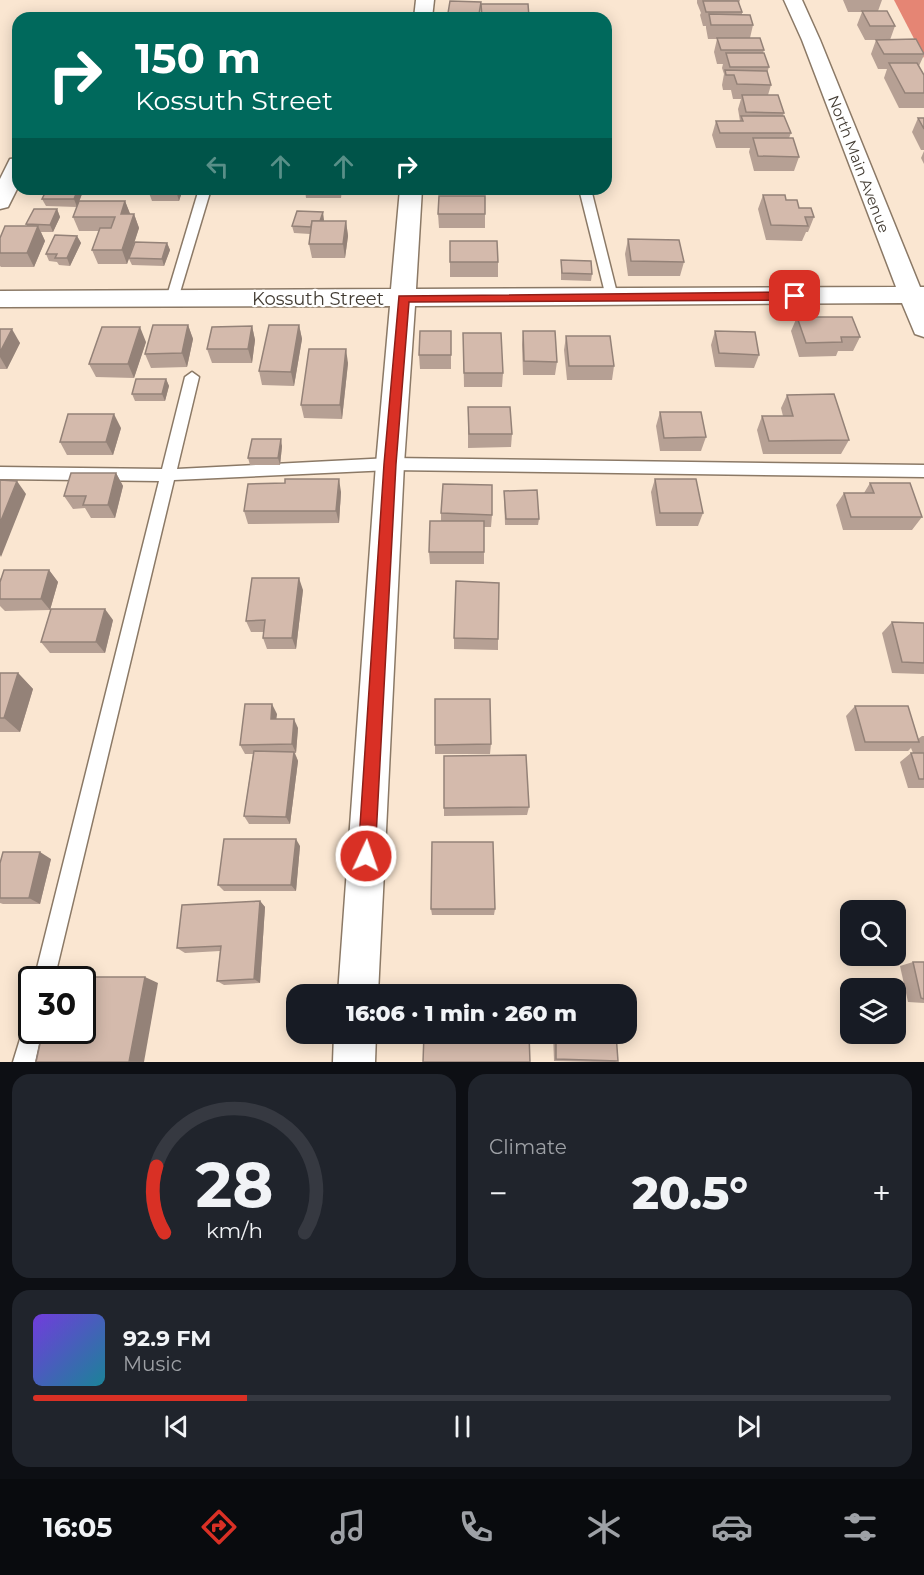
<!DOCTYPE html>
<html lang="en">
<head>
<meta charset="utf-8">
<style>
	body { margin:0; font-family:Montserrat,sans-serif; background:#20242c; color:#f1f3f6; height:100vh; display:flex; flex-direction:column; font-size:22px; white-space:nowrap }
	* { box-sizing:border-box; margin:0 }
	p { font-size:20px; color:#9ea1a6 }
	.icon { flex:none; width:33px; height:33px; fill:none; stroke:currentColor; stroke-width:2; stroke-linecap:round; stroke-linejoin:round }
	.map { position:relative; height:1062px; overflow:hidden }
	.side { display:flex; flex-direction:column; gap:12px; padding:12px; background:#0d0f14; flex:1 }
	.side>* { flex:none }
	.top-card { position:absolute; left:12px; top:12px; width:600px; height:183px; border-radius:18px; box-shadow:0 3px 15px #0003; background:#00695c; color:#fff; overflow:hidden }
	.tools { position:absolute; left:840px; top:900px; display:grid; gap:12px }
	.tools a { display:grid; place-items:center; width:66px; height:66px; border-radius:12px; background:#171b24; box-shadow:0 3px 15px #0003; font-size:30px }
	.speed { position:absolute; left:18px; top:966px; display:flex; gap:12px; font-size:30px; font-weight:700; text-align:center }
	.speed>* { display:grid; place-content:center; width:78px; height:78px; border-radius:50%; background:#171b24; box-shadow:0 3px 15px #0003; line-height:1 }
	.speed .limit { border:3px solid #111; border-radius:9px; background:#fff; color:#111 }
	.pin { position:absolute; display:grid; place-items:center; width:51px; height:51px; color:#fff; margin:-26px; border-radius:12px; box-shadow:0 3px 9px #0006 }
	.me { position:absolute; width:66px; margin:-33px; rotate:3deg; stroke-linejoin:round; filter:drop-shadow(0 0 4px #0008) }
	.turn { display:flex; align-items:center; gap:21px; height:126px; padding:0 24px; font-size:27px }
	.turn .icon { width:78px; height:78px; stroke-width:2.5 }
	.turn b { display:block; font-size:42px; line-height:51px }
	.lanes { display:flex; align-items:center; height:57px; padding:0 24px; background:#0003; justify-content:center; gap:30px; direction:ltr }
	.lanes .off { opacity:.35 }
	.big { font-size:45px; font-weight:800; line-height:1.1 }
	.side .tile { flex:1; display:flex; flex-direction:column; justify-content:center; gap:9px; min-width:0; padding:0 21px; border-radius:18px; background:#20242c }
	.side .dial { align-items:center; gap:0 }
	.dial svg { height:156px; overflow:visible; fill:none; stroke:#363941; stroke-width:7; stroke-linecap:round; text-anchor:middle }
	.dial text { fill:#f1f3f6; stroke:none }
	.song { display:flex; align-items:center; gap:18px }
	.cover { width:72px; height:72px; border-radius:9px; background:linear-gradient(135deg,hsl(260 70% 55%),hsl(190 70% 35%)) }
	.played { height:6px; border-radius:3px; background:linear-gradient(90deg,#d93025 25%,#363941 25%) }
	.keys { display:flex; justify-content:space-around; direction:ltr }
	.heat { display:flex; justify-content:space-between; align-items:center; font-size:33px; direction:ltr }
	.side .tiles { flex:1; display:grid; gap:12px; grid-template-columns:1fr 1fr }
	.tile:last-child { grid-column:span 2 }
	.trip { position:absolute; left:286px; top:984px; width:351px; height:60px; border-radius:18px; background:#171b24; box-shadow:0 3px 15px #0003; font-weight:800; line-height:60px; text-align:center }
	.tabs { display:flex; height:96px; justify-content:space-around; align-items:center; background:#090b0e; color:#9ea1a6 }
	.tabs .icon { width:42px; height:42px }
	.tabs .active { color:#d93025 }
	.tabs b { font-size:27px; color:#f1f3f6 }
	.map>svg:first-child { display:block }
	.forest { fill:#e58574 }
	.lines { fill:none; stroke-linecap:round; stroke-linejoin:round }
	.lane-casing { stroke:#8b7966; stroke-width:3 }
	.street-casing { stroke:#8b7966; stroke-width:3 }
	.lane { fill:#fff; fill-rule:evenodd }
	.street { fill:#fff; fill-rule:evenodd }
	.wall { fill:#b6a094 }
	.shaded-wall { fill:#948278 }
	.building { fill:#d4baac; stroke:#948278; stroke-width:1.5 }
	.route { fill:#d93025; stroke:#8d1f18; stroke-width:1.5 }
	.labels { text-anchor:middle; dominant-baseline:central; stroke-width:4.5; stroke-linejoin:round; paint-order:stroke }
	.far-street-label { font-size:15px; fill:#423b32; stroke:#fff }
	.street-label { font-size:18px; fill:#423b32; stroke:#fff }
</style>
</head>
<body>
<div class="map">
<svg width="924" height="1062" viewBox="0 0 924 1062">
	<rect width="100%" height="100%" fill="#fae6d1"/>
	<!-- forest -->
	<polygon class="forest" points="894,0 924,0 924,58"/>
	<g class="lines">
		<!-- lane casing -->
		<g class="lane-casing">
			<g id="lane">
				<polygon points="199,189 211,189 178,299 172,303 166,299"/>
				<polygon points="579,189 591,189 618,297 616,300 608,300 606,297"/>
				<polygon points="192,372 199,377 177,469 390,458 924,465 924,477 390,470 174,480 54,980 34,980 159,481 0,479 0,467 162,469 185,377"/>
				<polygon points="32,1020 32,1030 42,1030 35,1062 13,1062 25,1023"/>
			</g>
		</g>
		<!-- street casing -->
		<g class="street-casing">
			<g id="street">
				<polygon points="416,0 434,0 432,18 414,18"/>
				<polygon points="784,0 802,0 820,40 920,287 924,287 924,337 915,334 902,303 415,306 404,464 378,994 338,994 376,464 390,306 0,307 0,291 391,289 400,189 422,189 416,289 896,287 802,40"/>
				<polygon points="18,158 18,187 8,207 0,209 0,179 10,159"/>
				<polygon points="334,1034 376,1034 375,1062 333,1062"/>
			</g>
		</g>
		<!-- lane -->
		<use href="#lane" class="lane"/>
		<!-- street -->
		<use href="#street" class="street"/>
	</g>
	<!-- wall -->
	<g class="wall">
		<polygon points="696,0 740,0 739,3 742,12 742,15 753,25 750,38 764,50 763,53 769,67 767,73 771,85 768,95 784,113 783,116 791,133 789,138 799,157 794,171 754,171 749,152 750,148 716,148 712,135 716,121 740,121 738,109 741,99 733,99 731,90 723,90 722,85 724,74 722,68 723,64 717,64 714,52 717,39 708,39 706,28 706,26 703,26 700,15 701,13 697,3 697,0"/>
		<polygon points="843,0 882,0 878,11 895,26 890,40 924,53 924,55 919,66 924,75 924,108 899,108 884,78 887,69 878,69 871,54 876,40 865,40 857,25 862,12 848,12"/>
		<polygon points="481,2 480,18 448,18 448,13"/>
		<polygon points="481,4 528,4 529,18 481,18"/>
		<polygon points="18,32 18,45 15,38"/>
		<polygon points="918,118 924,118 924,150 921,150 912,132"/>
		<polygon points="924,151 924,164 921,158"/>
		<polygon points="47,189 84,189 79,201 125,201 130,214 134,214 139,228 132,250 167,243 170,250 164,266 132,265 129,259 127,264 98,264 92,250 99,231 79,231 73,217 77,207 46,206 42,199"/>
		<polygon points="151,189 183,189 179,201 152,201 149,193"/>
		<polygon points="305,189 342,189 341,198 306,198"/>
		<polygon points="763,195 786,200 814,217 808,232 806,232 802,241 766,240 758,209"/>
		<polygon points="57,209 60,217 53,232 41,232 45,241 34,267 1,267 0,266 0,238 27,226 26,224"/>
		<polygon points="438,214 485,214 485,228 439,228"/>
		<polygon points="324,220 323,221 346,221 348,236 345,258 312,258 309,244 310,234 294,233 292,226"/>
		<polygon points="77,236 81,243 70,266 59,265 57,262 49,261 46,254"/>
		<polygon points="628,239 684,262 680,276 628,276 625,254"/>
		<polygon points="450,241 498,262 498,277 450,277"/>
		<polygon points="561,260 592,274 591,281 561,280"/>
		<polygon points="797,317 860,337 853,351 838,351 836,356 799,357 791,331"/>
		<polygon points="188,325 193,339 187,367 151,368 145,354"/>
		<polygon points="299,325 302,339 294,386 262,385 259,371"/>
		<polygon points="252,326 255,340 252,363 212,363 207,349"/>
		<polygon points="0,329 20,343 7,369 0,369"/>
		<polygon points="451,331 451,369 420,369 419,355"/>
		<polygon points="523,331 557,362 555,375 523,375 522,345"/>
		<polygon points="715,331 759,355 754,368 715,367 711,345"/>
		<polygon points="463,333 503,373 502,387 464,387"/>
		<polygon points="566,336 614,366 612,380 567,380 564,350"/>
		<polygon points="146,342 134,378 96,377 89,364"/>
		<polygon points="348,363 342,419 304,418 301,405"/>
		<polygon points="166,379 169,386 165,401 135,401 132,394"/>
		<polygon points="787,395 849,440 841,454 763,454 757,430 762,416 783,416 781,408"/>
		<polygon points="468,407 512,434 511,447 468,448"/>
		<polygon points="660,412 706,437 701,451 660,451 656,426"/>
		<polygon points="121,428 113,455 67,455 60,442"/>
		<polygon points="282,446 280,465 250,465 248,458"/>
		<polygon points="116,473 123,486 115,518 91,518 85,508 73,509 64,496"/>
		<polygon points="655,479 703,513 698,526 656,526 651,492"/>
		<polygon points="870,483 922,517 912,530 843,530 836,505 844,493 864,493"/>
		<polygon points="504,491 539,519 538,525 505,525"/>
		<polygon points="341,492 339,523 248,524 244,511"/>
		<polygon points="441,513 492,515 491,527 484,527 484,564 430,564 429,552 441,521"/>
		<polygon points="49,570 58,582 50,610 5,611 0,606 0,578 1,579"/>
		<polygon points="303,590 296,649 267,649 263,638 264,632 251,632 246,621"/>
		<polygon points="113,620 105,653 50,653 41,642"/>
		<polygon points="892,622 924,623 924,674 892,673 882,633"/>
		<polygon points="454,638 498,639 498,650 454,649"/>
		<polygon points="0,673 18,673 33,689 20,732 0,732"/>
		<polygon points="855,706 918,739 922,736 924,736 924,788 908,788 900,762 911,753 913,753 911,748 908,751 855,751 846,716"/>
		<polygon points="277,714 276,719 298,728 296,753 295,753 298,761 290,824 249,824 244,816 253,754 245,754 240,745"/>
		<polygon points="491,744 490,754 435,754 435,745"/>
		<polygon points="529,807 527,815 444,816 444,808"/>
		<polygon points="300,846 296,891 224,891 218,885"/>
		<polygon points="51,859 40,904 3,904 0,903 0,863"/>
		<polygon points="260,901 265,907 260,983 224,985 217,981 220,951 185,953 177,948"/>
		<polygon points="431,909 495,909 494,915 432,915"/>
		<polygon points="913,962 924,962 924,1003 908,1002 900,966"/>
		<polygon points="553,1034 616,1034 618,1061 615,1062 594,1062 554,1061"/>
	</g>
	<!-- shaded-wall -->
	<g class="shaded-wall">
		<polygon points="78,189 84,189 77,207 74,199"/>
		<polygon points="178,189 183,189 179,201 177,194"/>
		<polygon points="125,201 131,216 121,214"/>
		<polygon points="57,209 60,217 53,232 50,225"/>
		<polygon points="323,212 324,220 320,235 318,227"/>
		<polygon points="134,214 139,228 127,264 122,250"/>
		<polygon points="346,221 348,236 345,258 343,244"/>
		<polygon points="38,226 45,241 34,267 27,253"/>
		<polygon points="77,236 81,243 70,266 67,258"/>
		<polygon points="167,243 170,250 164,266 162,259"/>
		<polygon points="188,325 193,339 187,367 182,353"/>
		<polygon points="299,325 302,339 294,386 291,372"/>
		<polygon points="252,326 255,340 252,363 248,349"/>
		<polygon points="140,327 146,342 134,378 128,364"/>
		<polygon points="12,329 20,343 7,369 0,357 0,352"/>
		<polygon points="346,349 348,363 342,419 340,405"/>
		<polygon points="166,379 169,386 165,401 162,394"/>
		<polygon points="114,414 121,428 113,455 106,442"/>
		<polygon points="281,439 282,446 280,465 278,458"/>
		<polygon points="116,473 123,486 115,518 108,505"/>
		<polygon points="339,479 341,492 339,523 336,511"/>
		<polygon points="17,481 26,494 1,557 0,555 0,523"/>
		<polygon points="49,570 58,582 50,610 41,599"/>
		<polygon points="299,578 303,590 296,649 292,638"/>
		<polygon points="105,609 113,620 105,653 96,642"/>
		<polygon points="18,673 33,689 20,732 4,718"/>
		<polygon points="272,704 277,714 275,728 271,719"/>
		<polygon points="294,719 298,728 296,753 292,744"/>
		<polygon points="294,752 298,761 290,824 286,817"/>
		<polygon points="296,839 300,846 296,891 291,885"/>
		<polygon points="40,852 51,859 40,904 29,898"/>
		<polygon points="260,901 265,907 260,983 254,979"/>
		<polygon points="145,977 158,983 144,1062 129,1062"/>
	</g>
	<!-- building -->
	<g class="building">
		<polygon points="450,1 481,2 479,14 448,13"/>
		<polygon points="703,1 738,1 742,12 706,12"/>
		<polygon points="481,4 528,4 529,17 482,17"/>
		<polygon points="862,11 887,11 895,26 870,26"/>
		<polygon points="709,14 750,15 753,25 711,25"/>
		<polygon points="717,38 760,38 764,50 721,50"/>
		<polygon points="916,39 924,54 884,54 876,40"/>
		<polygon points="726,53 764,53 769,67 730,67"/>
		<polygon points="889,63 917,63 924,75 924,93 905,93"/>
		<polygon points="725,70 767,71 771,85 737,84 734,75 726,75"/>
		<polygon points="742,95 778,95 784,113 746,112"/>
		<polygon points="741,116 784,116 791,133 720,133 716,121 743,121"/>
		<polygon points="918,118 924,118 924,129"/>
		<polygon points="753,138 793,138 799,157 758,156"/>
		<polygon points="47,189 78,189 74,199 42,199"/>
		<polygon points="151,189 178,189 177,194 149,193"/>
		<polygon points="763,195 785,195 786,200 797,200 799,208 811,208 814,217 805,217 808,226 771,225"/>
		<polygon points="439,196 485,196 485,214 438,214"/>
		<polygon points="79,201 125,201 121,214 134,214 122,250 92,250 100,228 111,228 115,217 73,217"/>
		<polygon points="34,209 57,209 50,225 26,224"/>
		<polygon points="297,211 323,212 320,221 312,221 311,227 292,226"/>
		<polygon points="312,221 346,221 343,244 309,244"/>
		<polygon points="5,226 38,226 27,253 0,253 0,238"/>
		<polygon points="55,235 77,236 67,258 55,258 57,254 46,254"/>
		<polygon points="628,239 679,240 684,262 631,261"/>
		<polygon points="450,241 497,241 498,262 450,262"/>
		<polygon points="135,242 167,243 162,259 129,258"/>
		<polygon points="561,260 591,261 592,274 562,273"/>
		<polygon points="797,317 852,317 860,337 841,337 842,342 806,343"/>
		<polygon points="153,325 188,325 182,353 145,354"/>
		<polygon points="269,325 299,325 291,372 259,371"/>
		<polygon points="252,326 248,349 207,349 212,327"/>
		<polygon points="102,327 140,327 128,364 89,364"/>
		<polygon points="0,329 12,329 0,352"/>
		<polygon points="420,331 451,331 451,355 419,355"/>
		<polygon points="523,331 555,331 557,362 524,361"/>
		<polygon points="715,331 755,332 759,355 719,353"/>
		<polygon points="463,333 501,333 503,373 464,373"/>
		<polygon points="566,336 610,336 614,366 569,366"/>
		<polygon points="309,349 346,349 340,405 301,405"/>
		<polygon points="136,379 166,379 162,394 132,394"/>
		<polygon points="834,394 849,440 769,441 762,416 793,416 787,395"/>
		<polygon points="468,407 510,407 512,434 469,434"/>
		<polygon points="660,412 701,412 706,437 664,438"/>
		<polygon points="68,414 114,414 106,442 60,442"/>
		<polygon points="252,439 281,439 278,458 248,458"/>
		<polygon points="71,473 116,473 108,505 83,505 86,496 64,496"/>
		<polygon points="285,479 339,479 336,511 244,511 248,484 285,483"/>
		<polygon points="655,479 696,479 703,513 660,513"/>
		<polygon points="0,480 17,481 0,523"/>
		<polygon points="870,483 910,483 922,517 851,517 844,493 874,493"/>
		<polygon points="443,484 492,485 492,515 441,513"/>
		<polygon points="537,490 539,519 506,519 504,491"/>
		<polygon points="430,521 484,521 484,552 429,552"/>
		<polygon points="4,570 49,570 41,599 0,599 0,582"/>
		<polygon points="252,578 299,578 292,638 263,638 265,620 246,621"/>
		<polygon points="456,581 499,583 498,639 454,638"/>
		<polygon points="51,609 105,609 96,642 41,642"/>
		<polygon points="892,622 924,623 924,663 902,662"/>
		<polygon points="0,673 18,673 4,718 0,718"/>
		<polygon points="435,699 490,699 491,744 435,745"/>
		<polygon points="245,704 272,704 271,719 294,719 292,744 240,745"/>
		<polygon points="855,706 908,706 919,742 865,742"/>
		<polygon points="254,751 294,752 286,817 244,816"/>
		<polygon points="911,753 924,753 924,779 919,779"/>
		<polygon points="526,755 529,807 444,808 444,756"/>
		<polygon points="224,839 296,839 291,885 218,885"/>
		<polygon points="432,842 493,842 495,909 431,909"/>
		<polygon points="3,852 40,852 29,898 0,898 0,863"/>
		<polygon points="260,901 254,979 217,981 221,946 177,948 182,905"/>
		<polygon points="913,962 924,962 924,999 921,998"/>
		<polygon points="55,977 145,977 129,1062 36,1062 43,1030 82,1030 82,980 55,980"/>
		<polygon points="424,1034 529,1034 530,1062 423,1062"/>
		<polygon points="556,1034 616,1034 618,1061 556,1059"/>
	</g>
	<!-- route -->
	<polygon class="route" points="795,292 800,296 795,300 409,302 396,464 375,856 372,862 366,865 360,862 358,856 384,464 399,296"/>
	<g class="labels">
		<!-- far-street labels -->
		<g class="far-street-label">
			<text transform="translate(859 164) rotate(69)">North Main Avenue</text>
		</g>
		<!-- street labels -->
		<g class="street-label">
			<text x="318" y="299">Kossuth Street</text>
		</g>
	</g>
</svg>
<div class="tools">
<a><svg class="icon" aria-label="search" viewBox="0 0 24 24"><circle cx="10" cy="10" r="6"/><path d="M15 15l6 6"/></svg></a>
<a><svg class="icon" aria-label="layers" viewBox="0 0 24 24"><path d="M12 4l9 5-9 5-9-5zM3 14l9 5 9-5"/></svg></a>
</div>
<div class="speed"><div class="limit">30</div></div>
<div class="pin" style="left:795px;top:296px;background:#d93025"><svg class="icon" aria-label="arrive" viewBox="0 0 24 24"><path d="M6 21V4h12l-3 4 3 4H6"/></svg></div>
<svg class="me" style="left:366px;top:856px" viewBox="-20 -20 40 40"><circle r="17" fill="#d93025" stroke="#fff" stroke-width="3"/><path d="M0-11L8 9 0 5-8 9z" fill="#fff"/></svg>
<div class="trip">16:06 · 1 min · 260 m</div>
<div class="top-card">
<div class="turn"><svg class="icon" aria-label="right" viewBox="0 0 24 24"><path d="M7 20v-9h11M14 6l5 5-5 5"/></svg><div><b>150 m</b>Kossuth Street</div></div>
<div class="lanes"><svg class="icon off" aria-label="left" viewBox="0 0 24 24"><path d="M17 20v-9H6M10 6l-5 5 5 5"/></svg><svg class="icon off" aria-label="ahead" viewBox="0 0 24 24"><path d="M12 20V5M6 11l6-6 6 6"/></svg><svg class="icon off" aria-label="ahead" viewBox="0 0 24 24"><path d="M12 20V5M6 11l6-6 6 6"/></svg><svg class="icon" aria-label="right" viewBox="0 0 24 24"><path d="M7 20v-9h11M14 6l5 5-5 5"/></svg></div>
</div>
</div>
<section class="side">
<div class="tiles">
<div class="tile dial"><svg viewBox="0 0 100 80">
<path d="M14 69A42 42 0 1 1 86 69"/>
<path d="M14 69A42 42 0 0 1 10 35" stroke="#d93025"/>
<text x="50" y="56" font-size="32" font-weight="700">28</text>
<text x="50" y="72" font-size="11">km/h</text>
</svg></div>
<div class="tile"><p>Climate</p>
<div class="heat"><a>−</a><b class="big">20.5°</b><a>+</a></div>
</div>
<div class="tile">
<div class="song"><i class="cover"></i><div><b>92.9 FM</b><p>Music</p></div></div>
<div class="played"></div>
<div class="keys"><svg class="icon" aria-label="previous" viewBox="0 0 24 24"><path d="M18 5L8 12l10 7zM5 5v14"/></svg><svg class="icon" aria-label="pause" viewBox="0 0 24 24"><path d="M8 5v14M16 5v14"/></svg><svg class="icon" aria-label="next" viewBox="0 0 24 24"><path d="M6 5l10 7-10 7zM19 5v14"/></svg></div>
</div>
</div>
</section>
<nav class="tabs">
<b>16:05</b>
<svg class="icon active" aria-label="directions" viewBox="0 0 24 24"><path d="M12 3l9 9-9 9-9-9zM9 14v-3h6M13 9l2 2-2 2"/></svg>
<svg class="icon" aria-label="music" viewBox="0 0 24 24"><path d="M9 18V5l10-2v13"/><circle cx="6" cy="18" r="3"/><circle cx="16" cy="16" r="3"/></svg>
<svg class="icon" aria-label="phone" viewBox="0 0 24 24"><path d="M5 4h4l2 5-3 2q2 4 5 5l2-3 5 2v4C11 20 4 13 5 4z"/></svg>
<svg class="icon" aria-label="climate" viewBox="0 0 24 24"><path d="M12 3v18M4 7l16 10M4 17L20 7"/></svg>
<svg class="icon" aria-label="car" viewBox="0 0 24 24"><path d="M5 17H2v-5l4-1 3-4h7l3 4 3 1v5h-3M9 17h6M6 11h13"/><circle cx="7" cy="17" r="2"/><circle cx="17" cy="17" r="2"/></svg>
<svg class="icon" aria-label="filters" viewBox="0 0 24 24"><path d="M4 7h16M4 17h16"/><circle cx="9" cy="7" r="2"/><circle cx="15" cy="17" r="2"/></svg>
</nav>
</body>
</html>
